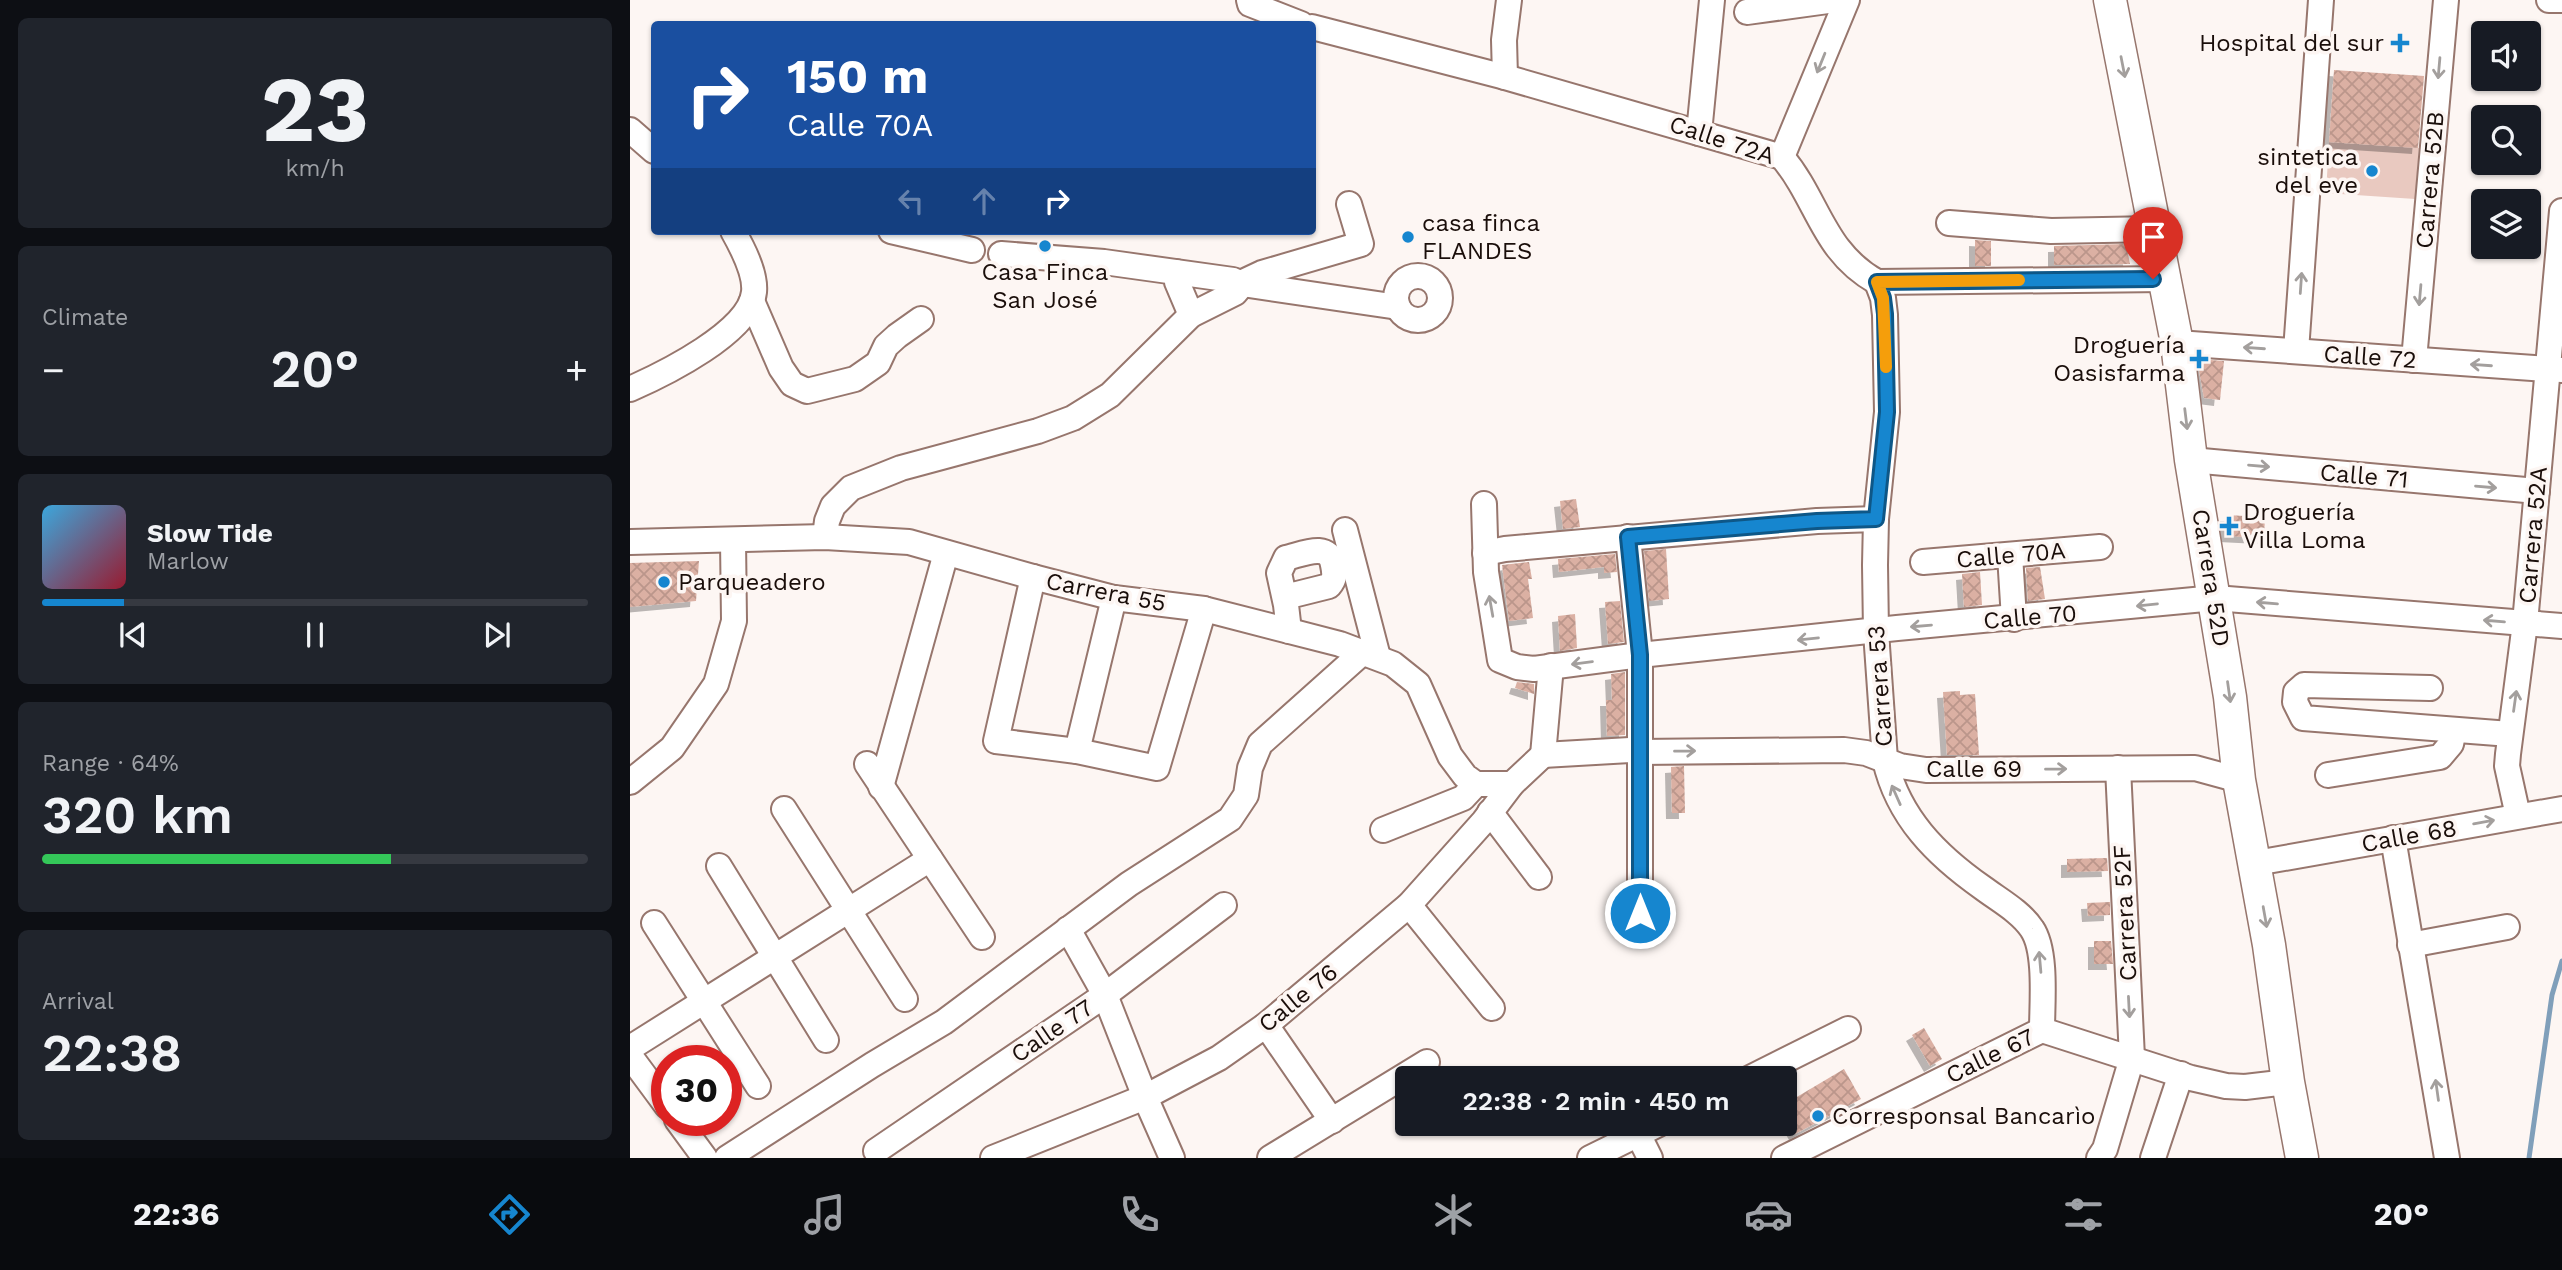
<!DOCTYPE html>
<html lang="en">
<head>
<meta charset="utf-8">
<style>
	body { margin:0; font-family:"Work Sans",sans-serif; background:#20242c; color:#f1f3f6; height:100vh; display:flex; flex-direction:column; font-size:26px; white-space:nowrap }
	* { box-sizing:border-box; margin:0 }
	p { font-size:23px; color:#9ea1a6 }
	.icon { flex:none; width:38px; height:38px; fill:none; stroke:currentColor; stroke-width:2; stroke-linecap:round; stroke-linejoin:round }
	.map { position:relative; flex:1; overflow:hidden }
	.panel { display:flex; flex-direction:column; gap:18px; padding:18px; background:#0d0f14; width:630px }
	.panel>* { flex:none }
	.top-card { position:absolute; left:21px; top:21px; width:665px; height:214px; border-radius:7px; box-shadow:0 2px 5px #0004; background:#1a4fa0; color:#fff; overflow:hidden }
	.tools { position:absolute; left:1841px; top:21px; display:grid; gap:14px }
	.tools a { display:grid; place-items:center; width:70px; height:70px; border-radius:7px; background:#171b24; box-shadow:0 2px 5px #0004; font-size:35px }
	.speed { position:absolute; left:21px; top:1045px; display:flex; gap:14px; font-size:35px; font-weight:700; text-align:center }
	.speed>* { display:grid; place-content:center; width:91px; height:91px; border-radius:50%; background:#171b24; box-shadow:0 2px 5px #0004; line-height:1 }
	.speed .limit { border:10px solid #d22; background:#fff; color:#111 }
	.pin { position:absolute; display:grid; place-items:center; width:60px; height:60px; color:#fff; margin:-72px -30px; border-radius:50% 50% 50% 0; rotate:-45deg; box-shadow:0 0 7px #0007 }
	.pin .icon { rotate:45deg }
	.me { position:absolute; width:77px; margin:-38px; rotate:0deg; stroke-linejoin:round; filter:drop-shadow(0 0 5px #0008) }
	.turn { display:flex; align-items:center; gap:24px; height:147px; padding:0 21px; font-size:32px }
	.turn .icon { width:91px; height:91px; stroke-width:2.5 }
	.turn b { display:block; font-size:49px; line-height:60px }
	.lanes { display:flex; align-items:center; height:66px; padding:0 21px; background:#0003; justify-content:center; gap:35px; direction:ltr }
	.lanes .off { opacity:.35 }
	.big { font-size:52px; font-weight:600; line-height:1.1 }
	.panel .widget { flex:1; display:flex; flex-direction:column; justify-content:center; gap:10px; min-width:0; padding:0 24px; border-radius:10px; background:#20242c }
	.panel .dial { align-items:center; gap:0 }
	.dial b { font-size:91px; line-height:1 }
	.song { display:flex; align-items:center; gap:21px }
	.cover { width:84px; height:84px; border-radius:10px; background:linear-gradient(135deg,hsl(200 70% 55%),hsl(350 70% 35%)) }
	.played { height:7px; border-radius:4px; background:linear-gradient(90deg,#1686cf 15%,#363941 15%) }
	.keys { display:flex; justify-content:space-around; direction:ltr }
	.heat { display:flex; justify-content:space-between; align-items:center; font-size:38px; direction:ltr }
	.charge { height:10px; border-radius:5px; background:linear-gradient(90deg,#34c759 64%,#363941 0) }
	.trip { position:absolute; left:765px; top:1066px; width:402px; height:70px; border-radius:7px; background:#171b24; box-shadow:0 2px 5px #0004; font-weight:600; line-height:70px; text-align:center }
	.tabs { display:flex; height:112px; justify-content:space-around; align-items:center; background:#090b0e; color:#9ea1a6 }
	.tabs .icon { width:49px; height:49px }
	.tabs .selected { color:#1686cf }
	.tabs b { font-size:32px; color:#f1f3f6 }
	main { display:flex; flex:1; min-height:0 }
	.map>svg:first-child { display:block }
	.pitch { fill:#e9c9c0 }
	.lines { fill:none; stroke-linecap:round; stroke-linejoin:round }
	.stream { stroke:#809fba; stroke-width:5 }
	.building { fill:url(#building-cross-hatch); filter:url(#shadow) }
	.minor-casing { stroke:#97766d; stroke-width:28 }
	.major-casing { stroke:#97766d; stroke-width:35 }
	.minor { stroke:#fff; stroke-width:24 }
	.major { stroke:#fff; stroke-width:32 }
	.oneway { stroke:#a39f9d }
	.route-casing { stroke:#0e5787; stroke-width:18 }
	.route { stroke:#1686cf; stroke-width:12 }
	.slow { stroke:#f59e0b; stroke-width:12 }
	.poi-dot { fill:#1686cf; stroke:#fdf6f3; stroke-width:2.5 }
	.labels { text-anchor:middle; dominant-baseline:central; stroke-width:7; stroke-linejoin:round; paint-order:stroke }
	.poi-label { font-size:24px; fill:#1a0e0a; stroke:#fdf6f3; text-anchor:start }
	.street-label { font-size:24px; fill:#1a0e0a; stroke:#fdf6f3 }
</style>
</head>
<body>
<main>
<section class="panel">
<div class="widget dial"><b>23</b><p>km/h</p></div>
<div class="widget"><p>Climate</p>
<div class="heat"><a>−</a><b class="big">20°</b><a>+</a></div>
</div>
<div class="widget">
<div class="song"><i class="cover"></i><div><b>Slow Tide</b><p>Marlow</p></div></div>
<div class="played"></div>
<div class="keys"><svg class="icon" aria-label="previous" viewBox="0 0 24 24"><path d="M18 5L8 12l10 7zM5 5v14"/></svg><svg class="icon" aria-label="pause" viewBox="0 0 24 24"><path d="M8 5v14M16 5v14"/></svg><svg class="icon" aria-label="next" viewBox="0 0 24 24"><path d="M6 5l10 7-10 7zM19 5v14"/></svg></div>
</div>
<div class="widget"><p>Range · 64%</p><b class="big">320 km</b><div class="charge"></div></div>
<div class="widget"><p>Arrival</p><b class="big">22:38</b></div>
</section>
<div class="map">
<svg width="1932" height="1158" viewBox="0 0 1932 1158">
	<defs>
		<pattern id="building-cross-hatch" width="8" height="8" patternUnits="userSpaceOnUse" patternTransform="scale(1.75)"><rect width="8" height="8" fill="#dbb0a3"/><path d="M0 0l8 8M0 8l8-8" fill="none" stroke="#bb968b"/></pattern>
		<filter id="shadow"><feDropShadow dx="-6" dy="6" stdDeviation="0" flood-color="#0004"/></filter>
	</defs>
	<rect width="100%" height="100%" fill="#fdf6f3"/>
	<!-- pitch -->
	<polygon class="pitch" points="1699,142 1789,148 1785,199 1696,193"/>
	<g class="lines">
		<!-- stream -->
		<polyline class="stream" points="1899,1158 1922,995 1932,961"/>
	</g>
	<!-- building -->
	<g class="building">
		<polygon points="1704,70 1794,76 1788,148 1699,142"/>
		<polygon points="1345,240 1361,241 1361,266 1345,266"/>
		<polygon points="1496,244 1500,264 1424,265 1424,246"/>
		<polygon points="1567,359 1594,361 1590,400 1574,398"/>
		<polygon points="946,499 950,527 933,529 930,501"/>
		<polygon points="1596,515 1635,517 1634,538 1595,536"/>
		<polygon points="1036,549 1039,599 1019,601 1014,551"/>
		<polygon points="985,554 987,572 974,573 974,567 929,572 928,559"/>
		<polygon points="69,561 66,601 0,607 0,563"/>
		<polygon points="899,562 902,579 898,579 903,618 879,621 872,565"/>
		<polygon points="1410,567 1415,599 1398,601 1396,568"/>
		<polygon points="1350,572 1352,605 1334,607 1332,574"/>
		<polygon points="990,601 994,642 978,644 975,602"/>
		<polygon points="945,614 947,648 930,651 928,616"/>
		<polygon points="995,672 995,735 977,736 976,700 982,700 981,674"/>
		<polygon points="887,682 904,684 904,694 885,688"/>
		<polygon points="1330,691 1330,695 1345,694 1349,755 1317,755 1313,692"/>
		<polygon points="1054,766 1055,813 1042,813 1041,767"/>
		<polygon points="1477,858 1478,871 1437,872 1437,859"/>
		<polygon points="1480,902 1480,915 1458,916 1457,903"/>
		<polygon points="1464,941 1481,941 1483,964 1464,964"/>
		<polygon points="1294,1028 1312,1059 1300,1066 1282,1035"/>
		<polygon points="1214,1069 1231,1099 1165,1134 1155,1116 1155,1104"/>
	</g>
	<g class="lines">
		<!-- minor casing -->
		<g class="minor-casing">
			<g id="minor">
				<polyline points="619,0 620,4 671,24"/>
				<polyline points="1919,0 1932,0"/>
				<polyline points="1117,12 1205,0"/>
				<path d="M682 27 875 77 1152 157C1189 201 1192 251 1247 282L1535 279"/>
				<polyline points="875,77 874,40 879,0"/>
				<polyline points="0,130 24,151"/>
				<polyline points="1069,133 1082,0"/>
				<polyline points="1152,157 1217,0"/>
				<polyline points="1319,223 1421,231 1525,229"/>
				<polyline points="261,231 342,250"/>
				<polyline points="371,254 474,262 603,280 612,284 768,307"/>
				<polyline points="546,272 547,282 561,315"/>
				<circle cx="788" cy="298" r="22"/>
				<path d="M1247 282 1253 298 1255 315 1257 412 1246 519 1245 565 1246 632 1255 760C1268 817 1306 855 1353 888 1369 900 1391 912 1402 929 1417 951 1412 1004 1412 1030"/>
				<polyline points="122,301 151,368 162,384 177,391 225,379 248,363 256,346 267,336 291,319"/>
				<polyline points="1547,343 1932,370"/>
				<polyline points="1666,351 1691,0"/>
				<polyline points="1784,360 1816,0"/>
				<path d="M0 389C34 374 120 332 124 292 126 273 112 247 103 231"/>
				<polyline points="1561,460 1907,491"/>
				<polyline points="854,504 856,572 870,660 887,667 904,669 1010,655 1267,628 1585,598 1932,626"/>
				<polyline points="715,530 748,657"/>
				<polyline points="195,537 197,521 203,506 221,488 271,468 408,431 443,418 480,395 561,315 605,293 615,281 632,273 731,244 719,204"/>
				<polyline points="998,537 1010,655 1010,913"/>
				<polyline points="0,542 195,537 279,542 403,577 484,598 574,609 710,644 763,664 788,684 820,756 835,776 846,784 882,784"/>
				<polyline points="855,553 875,549 1187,521 1246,519"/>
				<polyline points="1380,555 1384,619"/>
				<polyline points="1293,562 1470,547"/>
				<polyline points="403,577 366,741 447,751 527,768 574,609"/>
				<path d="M655 597 699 586C705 579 705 575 703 565 699 541 673 554 656 558L649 573 656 605 659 631"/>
				<polyline points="1800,688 1674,685 1666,692 1665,702 1673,718 1880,734"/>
				<polyline points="447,751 484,598"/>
				<polyline points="913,755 1000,750 1009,752 1214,750 1236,753 1270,766 1296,770 1565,768 1609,780"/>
				<polyline points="913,755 921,666"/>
				<polyline points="237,764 352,937"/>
				<polyline points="1698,775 1810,757 1821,744 1824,730"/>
				<polyline points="0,782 42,748 86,684 104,621 103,540"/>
				<polyline points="251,787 316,553"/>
				<polyline points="154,809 275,999"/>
				<polyline points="860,812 909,877"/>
				<polyline points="1888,816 1877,766 1878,754 1895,623 1932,211"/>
				<polyline points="753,830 833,798 846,784"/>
				<polyline points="1763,838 1817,1158"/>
				<polyline points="1626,863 1932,809"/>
				<polyline points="89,866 196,1040"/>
				<polyline points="779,905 862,1008"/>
				<polyline points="24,923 128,1086"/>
				<polyline points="438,929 475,995 515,1097 542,1158"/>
				<polyline points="1780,945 1877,927"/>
				<polyline points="636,1025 702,1121"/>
				<polyline points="0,1048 300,859"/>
				<polyline points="0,1056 37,1106"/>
				<polyline points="1120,1078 1218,1029"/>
				<polyline points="47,1120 75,1158"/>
				<polyline points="1003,1124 1020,1158"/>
				<polyline points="246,1151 475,995 594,905"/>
				<polyline points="97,1158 242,1065 314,1022 499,884 600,819 616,795 620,768 630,744 733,652"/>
				<polyline points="363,1158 515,1097 589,1058 636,1025 779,905 854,821 882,784 913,755"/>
				<polyline points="640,1158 797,1062"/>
				<polyline points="960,1158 1029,1124"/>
				<polyline points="1154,1158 1412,1030 1561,1078 1596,1086 1615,1087 1658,1082"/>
				<polyline points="1469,1158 1475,1149 1502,1058 1488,768"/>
				<polyline points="1523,1158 1551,1074"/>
			</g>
		</g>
		<!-- major casing -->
		<g class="major-casing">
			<polyline id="major" points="1480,0 1547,343 1561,460 1600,697 1609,780 1639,945 1658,1082 1672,1158"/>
		</g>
		<!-- minor -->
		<use href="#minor" class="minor"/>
		<!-- major -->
		<use href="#major" class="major"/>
	</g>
	<!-- one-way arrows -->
	<defs><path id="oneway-shaft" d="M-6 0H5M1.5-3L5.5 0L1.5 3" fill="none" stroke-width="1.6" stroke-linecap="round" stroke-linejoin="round" transform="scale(1.75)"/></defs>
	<g class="oneway">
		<use href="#oneway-shaft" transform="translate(1191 63) rotate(112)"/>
		<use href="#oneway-shaft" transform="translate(1493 67) rotate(79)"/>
		<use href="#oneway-shaft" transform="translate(1809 68) rotate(95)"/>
		<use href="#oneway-shaft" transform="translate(1671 283) rotate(-86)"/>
		<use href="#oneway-shaft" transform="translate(1790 295) rotate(95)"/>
		<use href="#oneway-shaft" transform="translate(1624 348) rotate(-176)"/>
		<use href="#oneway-shaft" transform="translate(1851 365) rotate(-176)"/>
		<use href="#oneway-shaft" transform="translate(1556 419) rotate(83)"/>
		<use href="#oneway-shaft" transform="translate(1629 466) rotate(5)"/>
		<use href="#oneway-shaft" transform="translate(1856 487) rotate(5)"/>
		<use href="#oneway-shaft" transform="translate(1637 603) rotate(-175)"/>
		<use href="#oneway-shaft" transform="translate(1517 605) rotate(174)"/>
		<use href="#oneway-shaft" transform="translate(861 606) rotate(-100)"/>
		<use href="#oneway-shaft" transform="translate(1864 621) rotate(-175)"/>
		<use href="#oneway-shaft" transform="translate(1291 626) rotate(175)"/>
		<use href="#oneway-shaft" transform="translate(1178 639) rotate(174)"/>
		<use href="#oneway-shaft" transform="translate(952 663) rotate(173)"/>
		<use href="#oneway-shaft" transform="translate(1599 692) rotate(82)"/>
		<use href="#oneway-shaft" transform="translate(1885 701) rotate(-82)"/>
		<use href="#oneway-shaft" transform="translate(1055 751) rotate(-1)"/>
		<use href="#oneway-shaft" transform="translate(1426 769) rotate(-1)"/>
		<use href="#oneway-shaft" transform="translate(1266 795) rotate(-114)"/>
		<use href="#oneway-shaft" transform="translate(1854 822) rotate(-10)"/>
		<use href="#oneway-shaft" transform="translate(1635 917) rotate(80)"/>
		<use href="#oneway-shaft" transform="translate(1410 962) rotate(-95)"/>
		<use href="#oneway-shaft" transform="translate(1499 1007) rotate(87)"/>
		<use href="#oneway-shaft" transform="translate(1807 1090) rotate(-98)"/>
	</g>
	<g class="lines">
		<!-- route casing -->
		<g class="route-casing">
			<polyline id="route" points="1010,913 1010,655 998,537 1187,521 1246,519 1257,412 1255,314 1253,298 1247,282 1523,279"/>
		</g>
		<!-- route -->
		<use href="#route" class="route"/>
		<!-- slow -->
		<polyline class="slow" points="1256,367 1253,298 1247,282 1389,280"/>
	</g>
	<!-- markers -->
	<g class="poi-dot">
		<path d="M1766.5 32.5h7v7h7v7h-7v7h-7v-7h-7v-7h7z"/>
		<circle cx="1742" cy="171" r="7"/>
		<circle cx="778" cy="237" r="7"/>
		<circle cx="415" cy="246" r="7"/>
		<path d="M1565.5 348.5h7v7h7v7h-7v7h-7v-7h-7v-7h7z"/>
		<path d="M1595.5 515.5h7v7h7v7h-7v7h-7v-7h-7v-7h7z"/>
		<circle cx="34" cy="582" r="7"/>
		<circle cx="1188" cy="1116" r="7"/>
	</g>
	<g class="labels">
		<!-- poi labels -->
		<g class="poi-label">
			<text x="1754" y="43" text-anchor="end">Hospital del sur</text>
			<text x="1728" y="157" text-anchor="end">sintetica<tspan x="1728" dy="28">del eve</tspan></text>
			<text x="792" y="223">casa finca<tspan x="792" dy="28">FLANDES</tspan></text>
			<text x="415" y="272" text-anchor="middle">Casa Finca<tspan x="415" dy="28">San José</tspan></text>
			<text x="1555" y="345" text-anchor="end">Droguería<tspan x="1555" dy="28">Oasisfarma</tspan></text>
			<text x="1613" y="512">Droguería<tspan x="1613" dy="28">Villa Loma</tspan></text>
			<text x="48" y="582">Parqueadero</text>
			<text x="1202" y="1116">Corresponsal Bancarìo</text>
		</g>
		<!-- street labels -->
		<g class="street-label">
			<text transform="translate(1092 140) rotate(18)">Calle 72A</text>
			<text transform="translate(1800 180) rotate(-85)">Carrera 52B</text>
			<text transform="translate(1740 357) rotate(4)">Calle 72</text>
			<text transform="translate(1734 476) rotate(5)">Calle 71</text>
			<text transform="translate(1903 535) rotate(-85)">Carrera 52A</text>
			<text transform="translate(1381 555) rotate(-5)">Calle 70A</text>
			<text transform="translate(1581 578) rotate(81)">Carrera 52D</text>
			<text transform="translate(476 592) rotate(11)">Carrera 55</text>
			<text transform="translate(1400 617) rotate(-5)">Calle 70</text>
			<text transform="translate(1250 686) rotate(-94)">Carrera 53</text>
			<text x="1344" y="769">Calle 69</text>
			<text transform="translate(1779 836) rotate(-10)">Calle 68</text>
			<text transform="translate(1495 913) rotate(-93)">Carrera 52F</text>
			<text transform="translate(668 998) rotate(-39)">Calle 76</text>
			<text transform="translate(422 1031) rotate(-34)">Calle 77</text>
			<text transform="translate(1360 1056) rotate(-26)">Calle 67</text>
		</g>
	</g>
</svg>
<div class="tools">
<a><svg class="icon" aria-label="sound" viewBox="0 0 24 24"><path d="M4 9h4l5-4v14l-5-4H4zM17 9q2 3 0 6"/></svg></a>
<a><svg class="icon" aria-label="search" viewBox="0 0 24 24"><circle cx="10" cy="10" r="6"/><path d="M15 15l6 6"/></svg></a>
<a><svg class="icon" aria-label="layers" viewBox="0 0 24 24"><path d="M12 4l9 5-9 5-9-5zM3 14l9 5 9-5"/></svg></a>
</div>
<div class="speed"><div class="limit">30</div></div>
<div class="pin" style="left:1523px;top:279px;background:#d93025"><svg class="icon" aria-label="arrive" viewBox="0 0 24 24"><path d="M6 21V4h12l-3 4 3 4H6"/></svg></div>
<svg class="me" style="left:1010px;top:913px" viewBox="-20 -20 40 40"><circle r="17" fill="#1686cf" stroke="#fff" stroke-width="3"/><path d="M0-11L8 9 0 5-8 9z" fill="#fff"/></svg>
<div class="trip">22:38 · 2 min · 450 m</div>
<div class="top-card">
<div class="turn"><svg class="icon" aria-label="right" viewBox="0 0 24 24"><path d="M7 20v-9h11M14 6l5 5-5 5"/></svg><div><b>150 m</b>Calle 70A</div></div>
<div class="lanes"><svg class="icon off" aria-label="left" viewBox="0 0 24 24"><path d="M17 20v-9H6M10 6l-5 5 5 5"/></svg><svg class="icon off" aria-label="ahead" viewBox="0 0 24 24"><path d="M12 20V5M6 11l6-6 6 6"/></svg><svg class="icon" aria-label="right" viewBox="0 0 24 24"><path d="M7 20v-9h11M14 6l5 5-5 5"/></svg></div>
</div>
</div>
</main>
<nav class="tabs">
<b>22:36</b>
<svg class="icon selected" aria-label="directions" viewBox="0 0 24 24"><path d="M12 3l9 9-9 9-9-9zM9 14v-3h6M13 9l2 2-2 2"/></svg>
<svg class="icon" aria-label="music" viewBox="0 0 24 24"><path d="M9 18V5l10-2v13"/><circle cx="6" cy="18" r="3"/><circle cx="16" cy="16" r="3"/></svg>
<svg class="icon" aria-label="phone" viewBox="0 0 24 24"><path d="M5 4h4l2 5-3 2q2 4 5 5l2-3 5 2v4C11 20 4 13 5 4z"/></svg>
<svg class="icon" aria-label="climate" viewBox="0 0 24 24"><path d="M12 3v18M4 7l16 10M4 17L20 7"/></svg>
<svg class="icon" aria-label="car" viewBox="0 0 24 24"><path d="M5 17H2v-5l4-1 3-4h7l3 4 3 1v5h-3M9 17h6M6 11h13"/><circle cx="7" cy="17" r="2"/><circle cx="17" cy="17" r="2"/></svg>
<svg class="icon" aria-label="filters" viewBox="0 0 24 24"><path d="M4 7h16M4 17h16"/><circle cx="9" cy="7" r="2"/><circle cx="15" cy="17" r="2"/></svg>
<b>20°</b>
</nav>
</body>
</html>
